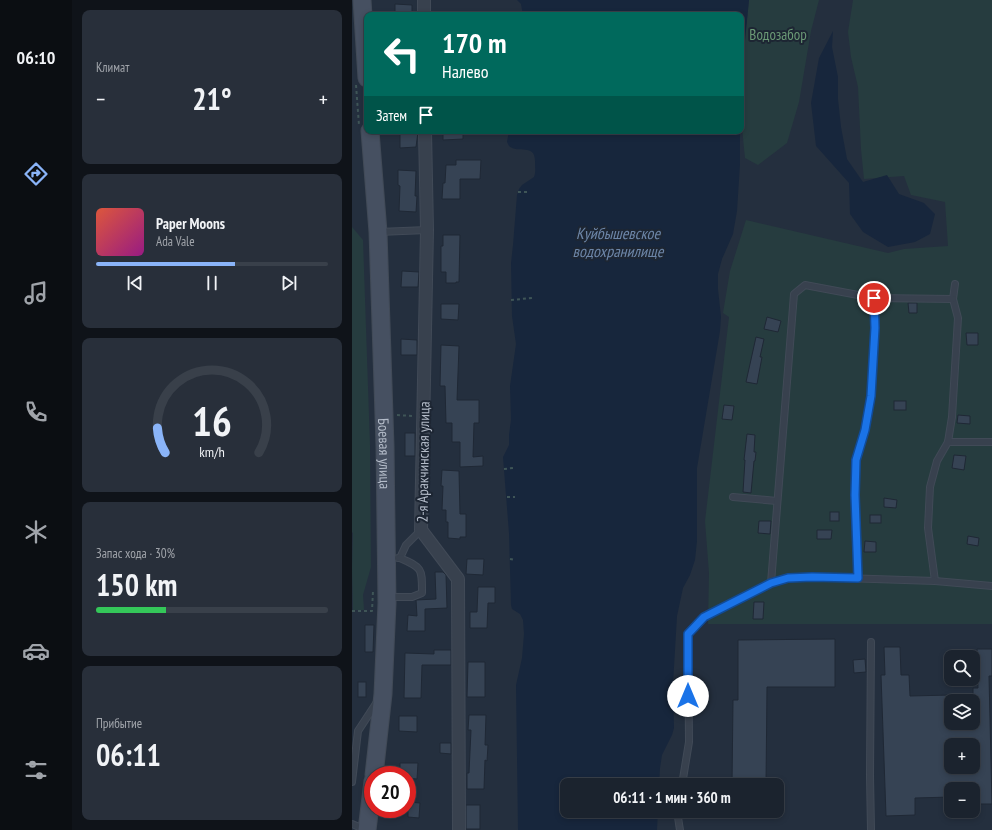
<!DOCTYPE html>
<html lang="ru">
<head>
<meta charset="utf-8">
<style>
	body { margin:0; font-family:"PT Sans Narrow",sans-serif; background:#282f3a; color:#f1f3f6; height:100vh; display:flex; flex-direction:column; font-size:15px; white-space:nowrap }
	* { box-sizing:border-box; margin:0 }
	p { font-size:13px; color:#a0a4aa }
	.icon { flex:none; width:22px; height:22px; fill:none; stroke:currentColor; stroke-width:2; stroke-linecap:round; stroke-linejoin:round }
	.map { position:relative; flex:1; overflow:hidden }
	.side { display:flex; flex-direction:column; gap:10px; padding:10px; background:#0f1319; width:280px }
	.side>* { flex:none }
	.hud { position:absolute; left:12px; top:12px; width:380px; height:122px; border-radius:8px; box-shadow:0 2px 6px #0003,0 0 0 1px #39404a; background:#00695c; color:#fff; overflow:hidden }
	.buttons { position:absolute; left:592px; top:650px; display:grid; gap:8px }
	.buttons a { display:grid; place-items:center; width:36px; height:36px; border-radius:8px; background:#1b232e; box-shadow:0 2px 6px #0003,0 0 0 1px #39404a; font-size:20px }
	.speed { position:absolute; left:12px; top:766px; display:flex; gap:8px; font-size:20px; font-weight:700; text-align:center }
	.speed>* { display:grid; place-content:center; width:52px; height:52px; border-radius:50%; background:#1b232e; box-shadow:0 2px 6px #0003,0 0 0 1px #39404a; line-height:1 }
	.speed .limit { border:6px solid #d22; background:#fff; color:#111 }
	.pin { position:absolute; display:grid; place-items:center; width:34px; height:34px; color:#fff; margin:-17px; border:2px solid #fff; border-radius:50%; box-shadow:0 1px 4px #0007 }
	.me { position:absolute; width:44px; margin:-22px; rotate:0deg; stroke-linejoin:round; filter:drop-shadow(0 0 3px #0008) }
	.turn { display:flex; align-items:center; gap:14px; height:84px; padding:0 12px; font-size:18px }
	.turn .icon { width:52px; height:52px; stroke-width:2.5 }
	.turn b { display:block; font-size:28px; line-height:34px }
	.then { display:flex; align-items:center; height:38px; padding:0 12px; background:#0003; gap:8px; font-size:15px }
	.big { font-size:30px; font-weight:800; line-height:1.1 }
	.side .widget { flex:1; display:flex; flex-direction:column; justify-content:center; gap:6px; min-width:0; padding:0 14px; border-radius:8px; background:#282f3a }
	.side .dial { align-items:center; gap:0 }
	.dial svg { height:104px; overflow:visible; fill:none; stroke:#39404a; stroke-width:7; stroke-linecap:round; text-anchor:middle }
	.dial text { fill:#f1f3f6; stroke:none }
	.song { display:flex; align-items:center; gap:12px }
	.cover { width:48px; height:48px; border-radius:6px; background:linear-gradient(135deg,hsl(10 70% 55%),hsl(310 70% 35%)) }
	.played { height:4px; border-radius:2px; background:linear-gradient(90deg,#8ab4f8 60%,#39404a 60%) }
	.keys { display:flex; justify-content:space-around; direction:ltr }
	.heat { display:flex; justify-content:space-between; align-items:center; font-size:22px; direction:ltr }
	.charge { height:6px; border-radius:3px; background:linear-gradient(90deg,#34c759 30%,#39404a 0) }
	.trip { position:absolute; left:208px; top:778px; width:224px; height:40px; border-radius:8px; background:#1b232e; box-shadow:0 2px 6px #0003,0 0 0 1px #39404a; font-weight:800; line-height:40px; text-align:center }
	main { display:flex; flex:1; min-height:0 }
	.tabs { display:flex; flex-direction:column; width:72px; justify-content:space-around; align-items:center; background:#0b0e12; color:#a0a4aa }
	.tabs .icon { width:28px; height:28px }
	.tabs .on { color:#8ab4f8 }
	.tabs b { font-size:18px; color:#f1f3f6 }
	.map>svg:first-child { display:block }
	.green { fill:#263c3f }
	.water { fill:#17263c }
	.building { fill:#364354; stroke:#1f2835; fill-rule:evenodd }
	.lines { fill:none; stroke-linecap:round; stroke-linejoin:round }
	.lane-casing { stroke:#414a57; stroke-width:8 }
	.street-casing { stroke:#414a57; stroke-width:14 }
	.secondary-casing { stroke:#414a57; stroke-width:19 }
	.path { stroke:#3f5557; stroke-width:2; stroke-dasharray:3 3; stroke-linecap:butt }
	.lane { stroke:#38414e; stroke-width:6 }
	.street { stroke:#38414e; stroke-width:12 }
	.secondary { stroke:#465061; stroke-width:17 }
	.route-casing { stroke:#114b97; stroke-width:10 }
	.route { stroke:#1a73e8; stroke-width:7 }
	.labels { text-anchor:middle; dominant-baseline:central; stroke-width:4; stroke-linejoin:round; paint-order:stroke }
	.park-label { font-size:15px; fill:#6b9a76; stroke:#1d2633 }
	.street-label { font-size:15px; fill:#b4bcc9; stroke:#1d2633 }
	.water-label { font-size:16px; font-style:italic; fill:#6d86a8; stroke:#1d2633 }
</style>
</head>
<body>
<main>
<nav class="tabs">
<b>06:10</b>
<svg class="icon on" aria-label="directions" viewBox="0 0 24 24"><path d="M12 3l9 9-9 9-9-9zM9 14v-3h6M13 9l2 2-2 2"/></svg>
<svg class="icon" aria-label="music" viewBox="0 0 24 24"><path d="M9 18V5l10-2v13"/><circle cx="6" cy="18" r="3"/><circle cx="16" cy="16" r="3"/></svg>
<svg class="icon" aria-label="phone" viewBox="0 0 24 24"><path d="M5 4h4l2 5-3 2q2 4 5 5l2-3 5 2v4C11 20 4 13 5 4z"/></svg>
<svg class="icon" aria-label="climate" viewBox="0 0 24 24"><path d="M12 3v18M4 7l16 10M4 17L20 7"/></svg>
<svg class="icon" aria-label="car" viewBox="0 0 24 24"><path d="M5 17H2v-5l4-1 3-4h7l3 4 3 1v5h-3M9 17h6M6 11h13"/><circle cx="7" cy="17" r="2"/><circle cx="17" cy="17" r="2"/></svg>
<svg class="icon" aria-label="filters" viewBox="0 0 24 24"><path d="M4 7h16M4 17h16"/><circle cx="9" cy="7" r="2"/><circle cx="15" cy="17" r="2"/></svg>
</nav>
<section class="side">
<div class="widget"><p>Климат</p>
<div class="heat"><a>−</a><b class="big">21°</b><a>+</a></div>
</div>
<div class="widget">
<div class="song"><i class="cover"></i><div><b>Paper Moons</b><p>Ada Vale</p></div></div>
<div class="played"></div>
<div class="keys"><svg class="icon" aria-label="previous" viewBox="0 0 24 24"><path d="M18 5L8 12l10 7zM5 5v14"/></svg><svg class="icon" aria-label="pause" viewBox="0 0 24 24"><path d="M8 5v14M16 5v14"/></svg><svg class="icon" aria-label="next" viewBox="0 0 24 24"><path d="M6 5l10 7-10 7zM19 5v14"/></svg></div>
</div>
<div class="widget dial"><svg viewBox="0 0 100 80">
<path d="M14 69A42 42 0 1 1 86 69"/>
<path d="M14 69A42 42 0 0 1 8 50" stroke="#8ab4f8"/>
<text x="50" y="56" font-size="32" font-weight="700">16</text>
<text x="50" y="72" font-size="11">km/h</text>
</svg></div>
<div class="widget"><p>Запас хода · 30%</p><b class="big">150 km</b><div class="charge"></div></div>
<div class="widget"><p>Прибытие</p><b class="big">06:11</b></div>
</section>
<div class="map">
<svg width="640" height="830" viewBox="0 0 640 830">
	<rect width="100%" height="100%" fill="#242f3e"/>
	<!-- green -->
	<g class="green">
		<path d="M397 0H467L459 31 447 102 435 143 406 165 393 158C390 129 387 98 389 68 391 45 395 23 397 0Z"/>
		<polygon points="501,0 640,0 640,624 356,624 357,573 353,521 377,317 371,313 378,271 394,220 536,253 552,249 596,246 593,202 559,195 552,176 512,179 509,149 506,87 499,57 496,32"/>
		<polygon points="0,227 11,240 18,445 19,567 11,595 12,610 1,610 0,568 1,533 0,532"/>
	</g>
	<!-- water -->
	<g class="water">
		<polygon points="165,0 397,0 389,81 389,15 171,15 169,4"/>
		<polygon points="481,31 480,47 486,77 486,99 489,127 495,159 511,182 535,175 547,194 572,203 583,214 578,234 563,242 536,247 511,232 498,214 497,183 464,146 459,103 467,58"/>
		<path d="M157 131H388V164L385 211 381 234 370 259 366 274V289L369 317 368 331 345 468V541L343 560 338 575 331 588 325 616 321 684 322 728 320 735 310 755 308 768 307 785H215V811H306L305 830H166V829L164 685 170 658 172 634 171 620 168 614 160 609 159 605 157 533 151 457 157 445V435L159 420 158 386 164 344 160 316 159 263 161 245 165 195 167 189 170 185 182 177C184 172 183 167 183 161 183 143 166 154 157 146L155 142Z"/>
	</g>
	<!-- building -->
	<g class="building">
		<polygon points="43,4 60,5 60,15 43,15"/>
		<polygon points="91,131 111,131 111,139 91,140"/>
		<polygon points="66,132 64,147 48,148 48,133"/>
		<polygon points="104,160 129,160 128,179 108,179 108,199 90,199 91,183 93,183 94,165 104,165"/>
		<polygon points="46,170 64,171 63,196 65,196 64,212 47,211 48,186 46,185"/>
		<polygon points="91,235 108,235 107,282 104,282 104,283 94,283 94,272 89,272 89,246 91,246"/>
		<polygon points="50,271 67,272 66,287 49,287"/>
		<polygon points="556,303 565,303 565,313 557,313"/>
		<polygon points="89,304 107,304 106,320 89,319"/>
		<polygon points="415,317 429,321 426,332 412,329"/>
		<polygon points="614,333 626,333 626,345 615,345"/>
		<polygon points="404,337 412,339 408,357 410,357 405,384 394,382"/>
		<polygon points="49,339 65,340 65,355 49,355"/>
		<polygon points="89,345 107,346 105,400 127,400 127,423 122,423 121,457 131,456 131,466 108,467 108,442 100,442 100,423 94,423 93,386 88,386"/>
		<rect x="542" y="401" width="12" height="9"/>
		<polygon points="372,405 382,406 380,420 370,419"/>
		<polygon points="606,415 618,416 618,424 605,423"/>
		<rect x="53" y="433" width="10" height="23"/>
		<polygon points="395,434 403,435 402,452 404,452 403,461 402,461 399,493 391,492 393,460 392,460"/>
		<polygon points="602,455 614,456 612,470 600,468"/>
		<polygon points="90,470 107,471 108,514 114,514 114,537 108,537 108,539 96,538 96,522 94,522 94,510 90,510 91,486 89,486"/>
		<polygon points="532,498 545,500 544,508 532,507"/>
		<rect x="478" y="512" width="9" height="9"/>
		<rect x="518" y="515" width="11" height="8"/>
		<polygon points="407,521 419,521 418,534 406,533"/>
		<polygon points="465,530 480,530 479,539 465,539"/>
		<polygon points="616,536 627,538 626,546 615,544"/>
		<polygon points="513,541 524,542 524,552 512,552"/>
		<polygon points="115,559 132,559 131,575 114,574"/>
		<polygon points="83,572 91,572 94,575 95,608 73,609 73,631 55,631 56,615 65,616 64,600 84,599"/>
		<polygon points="126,587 143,587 143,603 136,603 135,628 118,628 118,612 125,612"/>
		<polygon points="402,602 412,602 411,619 401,619"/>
		<polygon points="13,625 22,625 21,652 13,652"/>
		<polygon points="483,639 483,687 415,687 414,785 380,785 381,700 386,700 386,640"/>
		<path d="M532 647H548L549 675H557L558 696 599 695V723H621V688H626L625 649H640V676H637L640 804H621V789H599V797L563 798V815L534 816 529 675H533ZM599 745H621V767H599Z"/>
		<polygon points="82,650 99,650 99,665 70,665 69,698 52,698 53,653 82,654"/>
		<polygon points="513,659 514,672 502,673 501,660"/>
		<polygon points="116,662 133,662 133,697 115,697"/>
		<rect x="6" y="682" width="8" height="15"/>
		<polygon points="117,715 134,715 133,745 136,745 135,761 133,760 132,789 115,789 115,773 117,773 119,730 116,730"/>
		<polygon points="47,716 65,716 65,732 47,731"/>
		<polygon points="88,743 99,743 99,754 88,753"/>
		<polygon points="48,763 66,763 65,779 55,778 55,775 48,775"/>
		<polygon points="56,802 68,803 67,818 56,817"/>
		<rect x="114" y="805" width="14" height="24"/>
	</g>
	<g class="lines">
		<!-- lane casing -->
		<g class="lane-casing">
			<g id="lane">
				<polyline points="27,232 75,230"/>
				<polyline points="596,442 640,442"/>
				<polyline points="381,497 425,501"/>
				<polyline points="46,558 48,558 54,545 69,530"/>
				<polyline points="506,579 503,495 504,460 513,430 519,396 523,328 522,298"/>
				<polyline points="583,581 576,528 578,487 585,461 596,442 600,417 606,318 601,299 603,284"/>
				<polyline points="419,583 442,294 453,285 522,298 601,299"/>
				<path d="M36 597H60L70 593C70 569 71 568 48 558"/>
				<polyline points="519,642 518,776 519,830"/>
				<polyline points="0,782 6,731 25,702"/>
				<polyline points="330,785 337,742 336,634 352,617 419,583 436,578 461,577 583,581 640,586"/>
				<polyline points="325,811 328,830"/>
				<polyline points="0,824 7,827 13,824"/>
			</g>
		</g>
		<!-- street casing -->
		<g class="street-casing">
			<g id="street">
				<polyline points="72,15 72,0"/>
				<polyline points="73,131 75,230 69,530 106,579 107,830"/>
			</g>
		</g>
		<!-- secondary casing -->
		<g class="secondary-casing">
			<g id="secondary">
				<polyline points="10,0 15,78"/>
				<path id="s1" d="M18 131 26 232 33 446 35 603 31 694 22 775"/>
				<polyline points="15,830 21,781"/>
			</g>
		</g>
		<!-- path -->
		<g class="path">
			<polyline points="4,85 7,125"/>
			<polyline points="166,192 177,192"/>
			<polyline points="159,300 180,298"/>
			<polyline points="45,415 60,416"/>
			<polyline points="152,469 161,468"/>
			<polyline points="155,497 163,497"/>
			<polyline points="158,559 163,560"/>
			<polyline points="0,611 20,611 21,591"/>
		</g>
		<!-- lane -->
		<use href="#lane" class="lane"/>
		<!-- street -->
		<use href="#street" class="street"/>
		<!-- secondary -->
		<use href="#secondary" class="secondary"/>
	</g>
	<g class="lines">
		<!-- route casing -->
		<g class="route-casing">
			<polyline id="route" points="336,696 336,634 352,617 419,583 436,578 460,577 506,578 503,495 504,460 513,430 519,396 523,328 522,298"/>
		</g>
		<!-- route -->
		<use href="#route" class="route"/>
	</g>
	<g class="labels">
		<!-- park labels -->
		<g class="park-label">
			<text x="426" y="34">Водозабор</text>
		</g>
		<!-- street labels -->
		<g class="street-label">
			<text stroke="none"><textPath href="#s1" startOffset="323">Боевая улица</textPath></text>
			<text transform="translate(71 462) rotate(-89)">2-я Аракчинская улица</text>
		</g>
		<!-- water labels -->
		<g class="water-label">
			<text x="266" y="233">Куйбышевское<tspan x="266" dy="18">водохранилище</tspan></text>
		</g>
	</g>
</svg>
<div class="buttons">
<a><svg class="icon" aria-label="search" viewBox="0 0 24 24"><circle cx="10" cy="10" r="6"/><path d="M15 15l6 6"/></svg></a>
<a><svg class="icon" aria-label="layers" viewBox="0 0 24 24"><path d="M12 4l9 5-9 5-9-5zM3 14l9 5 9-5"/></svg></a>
<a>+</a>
<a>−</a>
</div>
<div class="speed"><div class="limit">20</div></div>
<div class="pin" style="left:522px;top:298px;background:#d93025"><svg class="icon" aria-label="arrive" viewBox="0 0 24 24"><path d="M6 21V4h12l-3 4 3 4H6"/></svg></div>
<svg class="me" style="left:336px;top:696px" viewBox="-20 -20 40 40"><circle r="19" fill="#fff"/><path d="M0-13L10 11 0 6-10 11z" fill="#1a73e8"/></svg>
<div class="trip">06:11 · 1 мин · 360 m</div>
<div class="hud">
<div class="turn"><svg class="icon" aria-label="left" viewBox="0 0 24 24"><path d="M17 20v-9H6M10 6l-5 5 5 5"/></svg><div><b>170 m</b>Налево</div></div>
<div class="then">Затем<svg class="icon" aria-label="arrive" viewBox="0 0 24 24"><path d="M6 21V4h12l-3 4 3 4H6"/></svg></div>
</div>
</div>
</main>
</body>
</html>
